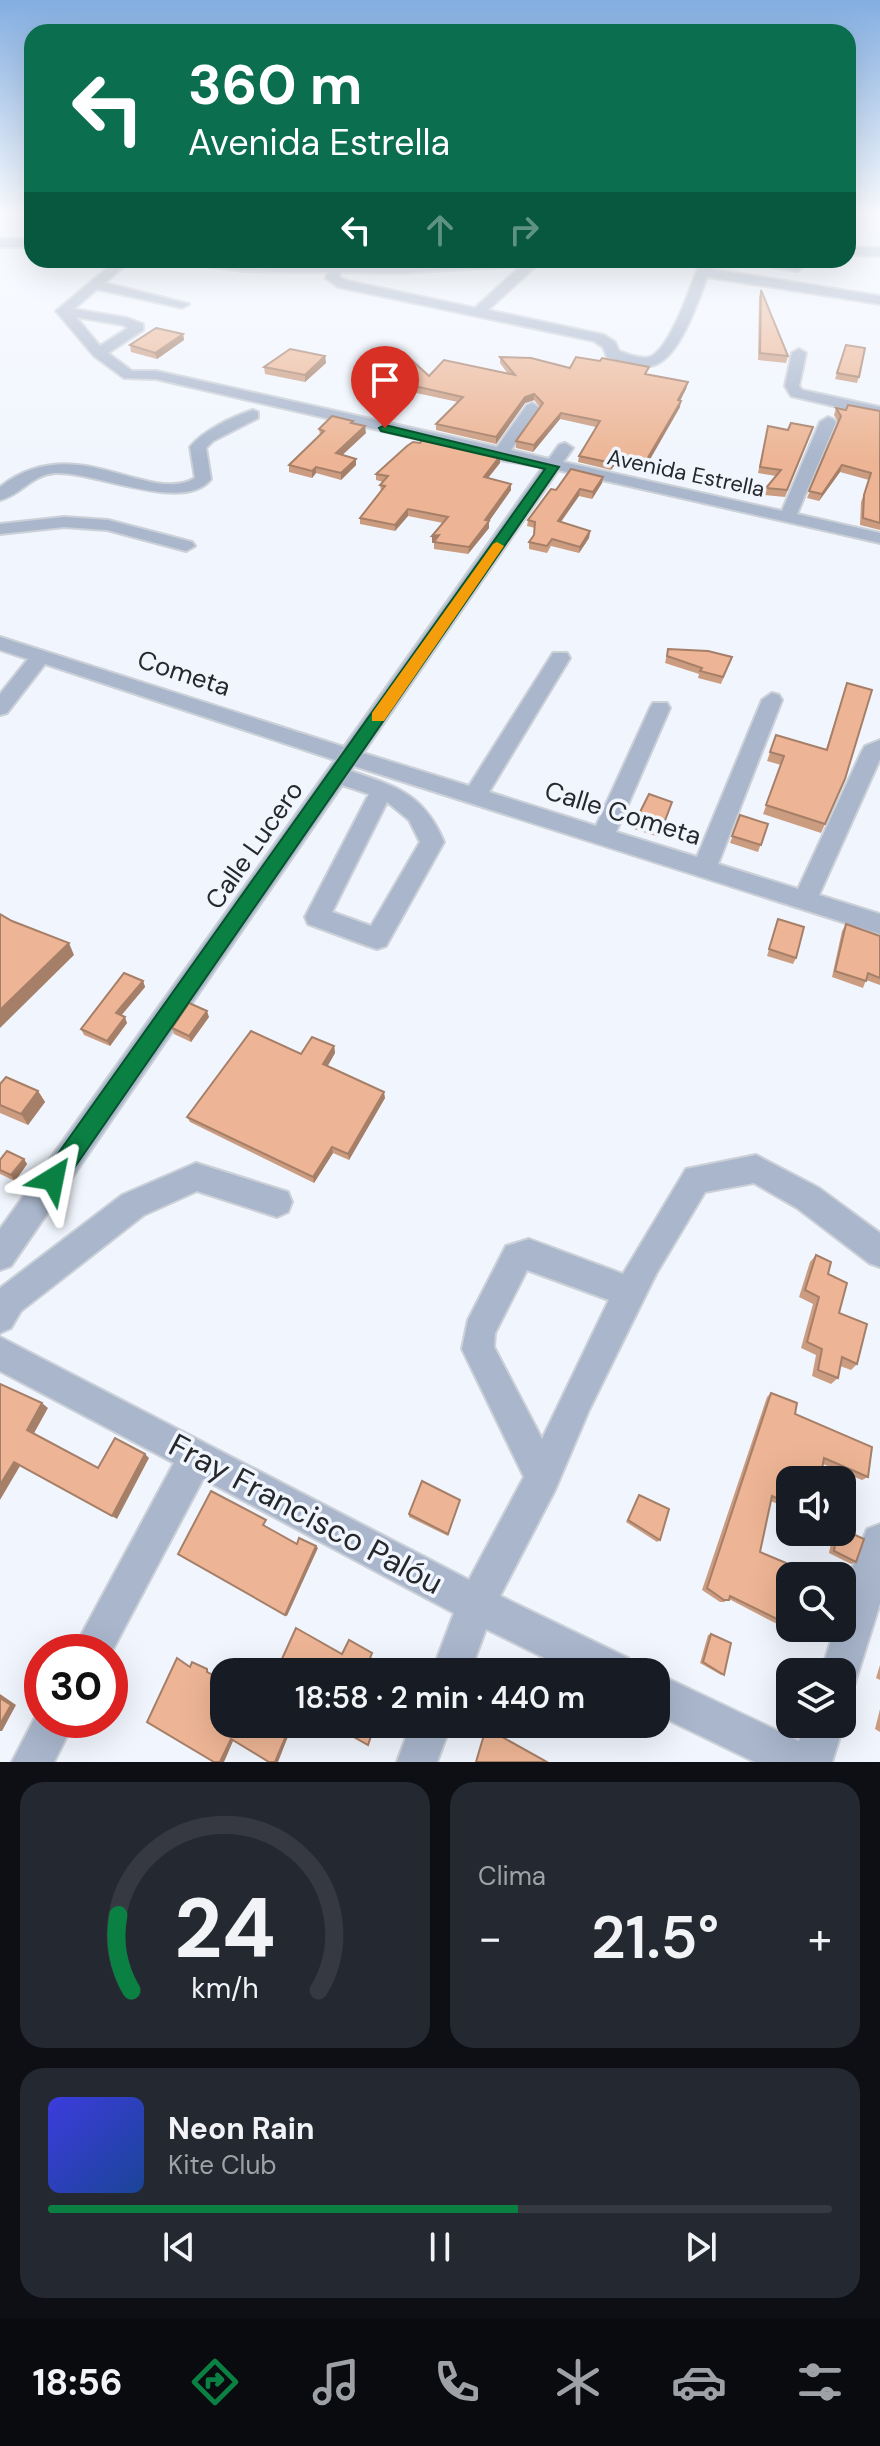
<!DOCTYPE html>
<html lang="es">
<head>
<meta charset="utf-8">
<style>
	body { margin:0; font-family:"DM Sans",sans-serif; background:#242831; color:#f1f3f6; height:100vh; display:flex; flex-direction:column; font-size:30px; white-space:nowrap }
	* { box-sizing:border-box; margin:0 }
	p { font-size:26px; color:#9ea1a6 }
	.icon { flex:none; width:44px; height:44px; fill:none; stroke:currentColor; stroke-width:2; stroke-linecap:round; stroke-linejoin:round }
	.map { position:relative; height:1762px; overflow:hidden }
	.drawer { display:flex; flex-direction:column; gap:20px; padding:20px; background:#0d0f14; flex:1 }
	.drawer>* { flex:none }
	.guide { position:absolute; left:24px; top:24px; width:832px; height:244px; border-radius:24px; box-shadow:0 8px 32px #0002; background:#0b6e4f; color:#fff; overflow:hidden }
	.buttons { position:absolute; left:776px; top:1466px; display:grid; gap:16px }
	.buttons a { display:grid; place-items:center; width:80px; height:80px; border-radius:16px; background:#171b24; box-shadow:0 8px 32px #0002; font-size:40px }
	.speed { position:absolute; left:24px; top:1634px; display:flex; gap:16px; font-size:40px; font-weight:700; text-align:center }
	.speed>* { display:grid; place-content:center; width:104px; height:104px; border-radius:50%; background:#171b24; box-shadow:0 8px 32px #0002; line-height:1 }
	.speed .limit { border:12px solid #d22; background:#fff; color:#111 }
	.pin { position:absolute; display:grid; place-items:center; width:68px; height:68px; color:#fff; margin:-82px -34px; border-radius:50% 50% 50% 0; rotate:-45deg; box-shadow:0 0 8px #0007 }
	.pin .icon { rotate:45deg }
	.me { position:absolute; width:88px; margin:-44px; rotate:35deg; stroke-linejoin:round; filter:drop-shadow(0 0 6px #0008) }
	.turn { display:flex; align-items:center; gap:28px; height:168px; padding:0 32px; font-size:36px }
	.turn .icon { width:104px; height:104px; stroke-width:2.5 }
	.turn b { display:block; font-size:56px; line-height:68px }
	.lanes { display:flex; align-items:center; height:76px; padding:0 32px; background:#0003; justify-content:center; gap:40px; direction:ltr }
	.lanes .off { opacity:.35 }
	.big { font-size:60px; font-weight:600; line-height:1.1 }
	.drawer .tile { flex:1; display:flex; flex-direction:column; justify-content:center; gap:12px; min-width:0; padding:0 28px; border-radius:24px; background:#242831 }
	.drawer .dial { align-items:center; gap:0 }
	.dial svg { height:208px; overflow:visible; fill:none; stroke:#363941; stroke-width:7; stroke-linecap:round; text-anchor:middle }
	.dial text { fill:#f1f3f6; stroke:none }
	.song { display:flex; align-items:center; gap:24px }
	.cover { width:96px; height:96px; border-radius:12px; background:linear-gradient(135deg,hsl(240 70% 55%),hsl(220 70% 35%)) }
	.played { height:8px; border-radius:4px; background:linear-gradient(90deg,#0b8043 60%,#363941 60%) }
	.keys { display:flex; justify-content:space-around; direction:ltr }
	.heat { display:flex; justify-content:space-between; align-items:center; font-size:44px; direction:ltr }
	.drawer .tiles { flex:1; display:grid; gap:20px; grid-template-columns:1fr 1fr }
	.tile:last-child { grid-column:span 2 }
	.trip { position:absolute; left:210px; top:1658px; width:460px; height:80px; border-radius:24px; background:#171b24; box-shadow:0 8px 32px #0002; font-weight:600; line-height:80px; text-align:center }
	.menu { display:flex; height:128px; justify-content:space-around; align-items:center; background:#090b0e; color:#9ea1a6 }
	.menu .icon { width:56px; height:56px }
	.menu .on { color:#0b8043 }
	.menu b { font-size:36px; color:#f1f3f6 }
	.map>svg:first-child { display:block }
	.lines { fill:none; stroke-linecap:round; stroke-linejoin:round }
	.minor-casing { stroke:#ccd1d8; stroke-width:4 }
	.minor { fill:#a9b6cc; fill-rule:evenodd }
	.wall { fill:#cc9c80 }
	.shaded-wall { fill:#a67f68 }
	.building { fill:#edb595; stroke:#a67f68; stroke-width:2 }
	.route { fill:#0b8043; stroke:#07532c; stroke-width:2 }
	.slow { fill:#f59e0b }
	.labels { text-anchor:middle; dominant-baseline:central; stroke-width:7; stroke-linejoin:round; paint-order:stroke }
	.far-street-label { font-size:22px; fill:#26282c; stroke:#f1f6fe }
	.street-label { font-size:26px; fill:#26282c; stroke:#f1f6fe }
	.near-street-label { font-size:32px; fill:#26282c; stroke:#f1f6fe }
</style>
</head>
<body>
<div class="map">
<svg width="880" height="1762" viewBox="0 0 880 1762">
	<rect width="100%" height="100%" fill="#f1f6fe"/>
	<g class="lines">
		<!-- minor casing -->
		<g class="minor-casing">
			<g id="minor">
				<rect x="0" y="239" width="32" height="8"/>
				<polygon points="848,247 880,248 880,256 848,255"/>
				<path d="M117 260H131L105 283 189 304 182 308 97 289 74 309 127 318 143 324V330L108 353 132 371H156L497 447 527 405 532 403 540 408 511 450 549 459 559 445 565 443 573 448 563 462 782 511 820 422 828 417 833 419 836 422 797 514 880 533V543L558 470 363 753 469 786 553 653H567L570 658 489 792 596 826 650 708 653 703H667L670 708 616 832 697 857 762 700 772 693 779 695 782 700 718 864 798 889 862 751 865 746 880 740V759L819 895 880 914V934L354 766 351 771C397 787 424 794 444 842L386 946 377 949 368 946 308 924 305 917 369 794 342 785 11 1266 0 1270V1229L335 760 45 664 7 713 0 715V694L28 659 0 650V637L344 747 543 467 500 460 492 456 156 379 124 378 94 356 56 311ZM76 317 123 325 128 328 100 346ZM387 802 409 820 420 842 371 926 332 912Z"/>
				<path d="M183 260 398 265 566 260 560 264 537 265 488 310 604 335 615 342 619 351C627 354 641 360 650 357 671 349 693 280 701 260H713L710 269 880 296V304L707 277C698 301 679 361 651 366 637 368 620 361 607 357L603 347 594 341 338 287 326 278 328 272 243 271 189 264ZM521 266 475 308 347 281 339 277 341 272 398 273Z"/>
				<polygon points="775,260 795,263 814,260 797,271 771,267 771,261"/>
				<polygon points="799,349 806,353 799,386 802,390 880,407 880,417 791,396 785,386 792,353"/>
				<path d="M253 410 258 412V418L213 441 206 448 211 479C184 514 94 471 55 473 31 475 21 495 0 500V487C75 428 149 506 195 478L190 447C204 430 232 417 253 410Z"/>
				<polygon points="64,517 108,520 192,542 195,546 186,551 107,530 64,527 0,534 0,524"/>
				<path d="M756 1155 819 1188 880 1233V1267L869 1263 797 1208 754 1183 705 1192 656 1274 589 1410 555 1490 500 1596 628 1658 633 1672H573L486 1629 470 1672H432L454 1613 203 1479 110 1655V1652H72L174 1463 0 1371V1337L469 1580 524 1477 462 1349 468 1320 506 1246 529 1239 623 1274 686 1169ZM527 1270 609 1300 542 1439 494 1347 495 1333Z"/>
				<polygon points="196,1163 288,1192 292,1202 288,1212 277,1217 197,1191 144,1215 21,1311 11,1328 0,1333 0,1288 122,1195"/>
				<path d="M880 1524V1603L854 1686 842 1691V1672H821L835 1628H842C842 1594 854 1560 867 1529Z"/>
				<polygon points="656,1673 799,1741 804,1724 842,1724 842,1720 844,1724 832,1762 755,1762 656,1714"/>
				<polygon points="41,1706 42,1720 75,1720 54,1762 12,1762"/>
				<polygon points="411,1724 451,1724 437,1762 397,1762"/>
			</g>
		</g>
		<!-- minor -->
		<use href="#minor" class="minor"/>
	</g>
	<!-- wall -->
	<g class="wall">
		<polygon points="761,290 788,356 786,363 758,360 759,297"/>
		<polygon points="183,334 184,340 157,359 131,352 130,345"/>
		<polygon points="846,345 859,377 857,383 835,379"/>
		<polygon points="325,356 326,363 305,382 265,374 264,367"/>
		<polygon points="500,357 570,368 648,374 688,382 686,389 680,400 680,407 645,468 617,462 611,470 578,462 579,456 596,427 560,419 533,452 516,448 516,441 540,407 534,400 525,403 496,444 436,430 436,424 458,402 407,391 398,399 369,392 369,385 429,376 508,374 500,363"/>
		<polygon points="836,408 846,410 880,411 880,530 860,525 861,502 869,480 840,472 819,501 807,498 838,422 834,415"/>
		<polygon points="353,421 353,423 366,433 342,455 356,465 341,480 316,473 312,478 289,472 289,465 320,435 319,429"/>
		<polygon points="768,426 788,430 813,427 785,497 764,495 766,488 776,476 758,473"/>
		<polygon points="500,456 500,463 488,478 511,484 511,490 489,521 489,528 468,554 434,549 434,542 432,543 443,523 408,516 395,531 360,524 360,518 381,491 380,485 383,482 376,480 376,474"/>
		<polygon points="603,477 602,483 592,499 579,496 561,522 590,531 589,538 579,553 551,546 547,553 529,549 529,542 534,535 535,528 527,526 528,520 556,490"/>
		<polygon points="668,649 732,657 721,684 698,678 699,674 665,663"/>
		<polygon points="847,683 845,779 821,833 763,814 781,765 767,761 776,735 826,749"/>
		<polygon points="670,809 659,837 634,829 635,822"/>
		<polygon points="740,815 768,824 758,852 730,843"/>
		<polygon points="778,919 796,958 793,964 767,956"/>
		<polygon points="846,924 880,936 880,985 866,980 863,988 832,977 842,931"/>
		<polygon points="143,981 145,987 121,1016 127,1023 110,1046 84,1035 81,1029"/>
		<polygon points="209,1017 191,1042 174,1034 172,1028"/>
		<polygon points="334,1046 335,1053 327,1066 385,1098 349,1160 333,1153 314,1183 190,1122 187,1117 301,1054"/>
		<polygon points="0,1084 38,1091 45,1102 28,1125 0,1113"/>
		<polygon points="24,1159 27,1164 15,1181 0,1174 0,1160"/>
		<polygon points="816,1255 828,1274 839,1313 857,1364 851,1370 840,1366 838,1378 831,1384 812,1376 816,1355 801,1348 813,1304 799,1297 810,1262"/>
		<polygon points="771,1393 868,1477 862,1480 823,1464 820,1480 790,1480 789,1504 784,1507 771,1501 760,1552 783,1622 777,1624 729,1599 724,1602 720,1602 702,1590 767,1397"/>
		<polygon points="639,1495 660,1540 657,1542 626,1522"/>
		<polygon points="460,1500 448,1536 409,1517 409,1514"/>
		<polygon points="833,1532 842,1532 856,1562 851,1564 829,1553"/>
		<polygon points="711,1634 724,1675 721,1675 700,1663 708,1635"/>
		<polygon points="880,1665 880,1680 876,1678"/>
		<polygon points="880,1709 880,1732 875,1729"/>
	</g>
	<!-- shaded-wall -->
	<g class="shaded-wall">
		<polygon points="183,334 184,340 157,359 155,353"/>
		<polygon points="325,356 326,363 305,382 305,375"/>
		<polygon points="688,382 686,389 677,407 678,400"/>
		<polygon points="406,384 407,391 398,399 398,392"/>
		<polygon points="534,394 534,400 525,403 496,444 496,437 525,397"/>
		<polygon points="681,401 680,407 645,468 646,461"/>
		<polygon points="561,413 560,419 533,452 534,445"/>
		<polygon points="365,426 366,433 337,460 336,453"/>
		<polygon points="618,455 617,462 611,470 612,463"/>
		<polygon points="500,456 500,463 484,483 484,477"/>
		<polygon points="356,459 356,465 341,480 341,473"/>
		<polygon points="842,465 840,472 819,501 822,494"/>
		<polygon points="316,467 316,473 312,478 312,471"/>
		<polygon points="603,477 602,483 592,499 593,492"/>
		<polygon points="511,484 511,490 485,527 485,520"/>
		<polygon points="580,489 579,496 557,527 558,521"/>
		<polygon points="408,509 408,516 395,531 395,525"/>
		<polygon points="489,521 489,528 468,554 469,547"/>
		<polygon points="590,531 589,538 579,553 580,547"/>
		<polygon points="439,535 439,542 432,543 432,536"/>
		<polygon points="69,943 74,955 0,1028 0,1010"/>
		<polygon points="143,981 145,987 118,1019 116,1013"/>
		<polygon points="207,1011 209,1017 191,1042 189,1036"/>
		<polygon points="125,1017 127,1023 110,1046 107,1041"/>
		<polygon points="334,1046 335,1053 325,1071 323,1064"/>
		<polygon points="38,1091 45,1102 28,1125 21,1114"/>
		<polygon points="384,1092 385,1098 349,1160 348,1154"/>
		<polygon points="332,1147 333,1153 314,1183 313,1177"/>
		<polygon points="24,1159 27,1164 15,1181 11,1175"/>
		<polygon points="42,1403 48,1408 33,1435 27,1430"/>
		<polygon points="145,1454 149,1458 117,1519 112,1516"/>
		<polygon points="14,1462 20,1466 0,1500 0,1485"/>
		<polygon points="316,1546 318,1548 287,1616 285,1615"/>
		<polygon points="0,1694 16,1705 2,1731 0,1731"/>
		<polygon points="291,1724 293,1724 278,1762 275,1762"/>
		<polygon points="231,1739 234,1739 224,1762 220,1762"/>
	</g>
	<!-- building -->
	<g class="building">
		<polygon points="761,290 788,356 760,353"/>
		<polygon points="156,328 183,334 155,353 130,345"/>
		<polygon points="846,345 865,348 859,377 837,373"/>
		<polygon points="290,349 325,356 305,375 264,367"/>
		<polygon points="404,353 429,376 444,360 515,375 500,357 531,358 570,368 576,357 600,361 602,358 649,367 645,374 688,382 678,400 681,401 646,461 618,455 612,463 579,456 600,421 561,413 534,445 516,441 543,403 534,394 525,397 496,437 436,424 463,397 406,384 398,392 369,385"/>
		<polygon points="848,405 880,411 880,523 863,518 864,495 871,473 842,465 822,494 809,491 841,416 836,408 846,410"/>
		<polygon points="332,416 353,421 351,423 365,426 336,453 356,459 341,473 316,467 312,471 289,465 324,431 319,429"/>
		<polygon points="791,423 813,427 787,490 766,488 781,470 760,467 768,426 788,430"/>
		<polygon points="425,437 500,456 484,477 511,484 485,520 489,521 469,547 434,542 439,535 432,536 448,517 408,509 395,525 360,518 385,486 380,485 388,476 376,474 407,446 413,442 420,443"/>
		<polygon points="571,469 603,477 593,492 580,489 558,521 590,531 580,547 552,539 547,546 529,542 534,535 535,522 528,520 551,489 556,490"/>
		<polygon points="668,649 708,651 732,657 723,677 700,671 702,668 667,656"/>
		<polygon points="847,683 872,690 845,779 825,824 766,805 784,756 770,752 776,735 827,750"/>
		<polygon points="649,794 672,802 661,831 635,822"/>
		<polygon points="740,815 768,824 761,845 732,836"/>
		<polygon points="0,914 12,921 69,943 0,1010"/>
		<polygon points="778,919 804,927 796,958 769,949"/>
		<polygon points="846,924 880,936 880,978 868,973 866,981 835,971"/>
		<polygon points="124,973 143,981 116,1013 125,1017 107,1041 81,1029"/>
		<polygon points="189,1003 207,1011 189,1036 172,1028"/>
		<polygon points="251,1031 301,1054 312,1037 334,1046 323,1064 384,1092 348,1154 332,1147 313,1177 187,1117"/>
		<polygon points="6,1077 38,1091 21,1114 0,1105 0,1084"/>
		<polygon points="7,1151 24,1159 11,1175 0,1170 0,1160"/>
		<polygon points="816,1255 831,1262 828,1274 847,1283 839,1313 867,1324 857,1364 842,1357 838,1378 818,1370 822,1349 807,1342 819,1297 805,1290"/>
		<polygon points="0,1384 42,1403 27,1430 98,1468 115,1438 145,1454 112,1516 14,1462 0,1485"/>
		<polygon points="771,1393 797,1403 795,1414 872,1447 868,1477 824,1458 820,1480 801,1480 791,1476 789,1504 772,1496 760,1552 786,1563 783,1622 730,1596 729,1600 724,1600 707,1588"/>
		<polygon points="422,1481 460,1500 448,1534 409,1514"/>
		<polygon points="211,1491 266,1520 263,1525 297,1544 299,1538 316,1546 285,1615 178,1554"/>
		<polygon points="639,1495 669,1509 660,1540 628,1520"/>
		<polygon points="842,1529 864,1539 856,1562 834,1551 837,1532 842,1532"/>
		<polygon points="296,1628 342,1654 349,1640 372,1653 365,1672 276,1672"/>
		<polygon points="711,1634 731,1643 724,1675 703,1662"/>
		<polygon points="177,1658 190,1667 192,1662 207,1669 207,1672 224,1681 224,1724 291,1724 275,1762 269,1762 231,1739 220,1762 214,1762 147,1722"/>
		<polygon points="0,1698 11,1705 0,1724"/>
		<polygon points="331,1724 375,1724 368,1745"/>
		<polygon points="486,1728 547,1762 476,1762"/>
	</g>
	<!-- sky -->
	<linearGradient id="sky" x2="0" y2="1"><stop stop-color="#83aee1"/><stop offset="0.46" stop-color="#f9fbff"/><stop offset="1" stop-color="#f9fbff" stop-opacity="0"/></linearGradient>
	<rect width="880" height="460" fill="url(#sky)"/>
	<!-- route -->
	<polygon class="route" points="385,425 559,467 61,1187 53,1190 45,1187 42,1179 45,1172 545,469 381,431 379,428"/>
	<!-- slow -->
	<polygon class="slow" points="497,542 504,546 384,721 372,721 372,713 493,544"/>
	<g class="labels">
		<!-- far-street labels -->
		<g class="far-street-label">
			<text transform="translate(686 473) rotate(12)">Avenida Estrella</text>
		</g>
		<!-- street labels -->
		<g class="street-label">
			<text transform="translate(184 673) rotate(18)">Cometa</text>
			<text transform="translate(623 813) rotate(17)">Calle Cometa</text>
			<text transform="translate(254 845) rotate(-55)">Calle Lucero</text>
		</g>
		<!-- near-street labels -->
		<g class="near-street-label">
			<text transform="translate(306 1514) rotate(28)">Fray Francisco Palóu</text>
		</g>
	</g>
</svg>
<div class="buttons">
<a><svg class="icon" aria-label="sound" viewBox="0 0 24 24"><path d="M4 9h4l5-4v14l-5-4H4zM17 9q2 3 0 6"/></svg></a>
<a><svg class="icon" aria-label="search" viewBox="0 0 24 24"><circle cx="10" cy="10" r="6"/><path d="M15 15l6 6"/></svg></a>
<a><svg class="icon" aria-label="layers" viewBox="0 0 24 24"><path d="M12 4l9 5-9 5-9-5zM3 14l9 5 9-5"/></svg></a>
</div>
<div class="speed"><div class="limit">30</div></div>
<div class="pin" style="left:385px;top:428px;background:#d93025"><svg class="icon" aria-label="arrive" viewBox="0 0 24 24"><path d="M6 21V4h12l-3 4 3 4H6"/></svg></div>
<svg class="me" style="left:53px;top:1179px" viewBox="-20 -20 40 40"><path d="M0-17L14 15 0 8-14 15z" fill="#0b8043" stroke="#fff" stroke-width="4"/></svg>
<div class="trip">18:58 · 2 min · 440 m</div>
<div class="guide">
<div class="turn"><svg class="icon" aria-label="left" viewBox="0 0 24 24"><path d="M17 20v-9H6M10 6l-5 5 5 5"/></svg><div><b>360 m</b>Avenida Estrella</div></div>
<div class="lanes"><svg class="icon" aria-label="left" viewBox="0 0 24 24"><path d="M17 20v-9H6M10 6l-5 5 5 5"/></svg><svg class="icon off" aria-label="ahead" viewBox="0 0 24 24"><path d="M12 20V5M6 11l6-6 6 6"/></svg><svg class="icon off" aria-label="right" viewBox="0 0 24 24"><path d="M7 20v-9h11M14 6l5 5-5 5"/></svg></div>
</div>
</div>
<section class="drawer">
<div class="tiles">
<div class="tile dial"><svg viewBox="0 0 100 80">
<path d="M14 69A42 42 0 1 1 86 69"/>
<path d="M14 69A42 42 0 0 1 9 40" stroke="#0b8043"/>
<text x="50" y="56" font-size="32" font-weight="700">24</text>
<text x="50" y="72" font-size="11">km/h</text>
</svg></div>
<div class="tile"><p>Clima</p>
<div class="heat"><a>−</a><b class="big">21.5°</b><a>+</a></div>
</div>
<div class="tile">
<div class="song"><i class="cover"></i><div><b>Neon Rain</b><p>Kite Club</p></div></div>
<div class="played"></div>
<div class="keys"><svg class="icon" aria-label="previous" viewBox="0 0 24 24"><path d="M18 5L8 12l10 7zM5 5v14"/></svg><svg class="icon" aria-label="pause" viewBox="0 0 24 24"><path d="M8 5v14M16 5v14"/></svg><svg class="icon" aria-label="next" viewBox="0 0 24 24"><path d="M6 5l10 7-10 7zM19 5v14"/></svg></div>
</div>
</div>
</section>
<nav class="menu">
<b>18:56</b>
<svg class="icon on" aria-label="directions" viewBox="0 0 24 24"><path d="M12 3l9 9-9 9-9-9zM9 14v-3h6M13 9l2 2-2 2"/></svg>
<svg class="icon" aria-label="music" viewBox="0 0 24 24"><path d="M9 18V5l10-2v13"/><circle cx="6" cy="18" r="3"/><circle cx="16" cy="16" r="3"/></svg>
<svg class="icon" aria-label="phone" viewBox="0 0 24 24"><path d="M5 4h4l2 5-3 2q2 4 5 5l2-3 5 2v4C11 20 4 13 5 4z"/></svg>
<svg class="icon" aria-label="climate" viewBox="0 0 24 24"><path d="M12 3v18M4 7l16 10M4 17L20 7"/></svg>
<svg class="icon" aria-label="car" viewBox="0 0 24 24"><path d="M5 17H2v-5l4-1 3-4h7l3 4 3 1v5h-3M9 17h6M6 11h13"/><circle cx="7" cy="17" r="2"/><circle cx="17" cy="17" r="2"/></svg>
<svg class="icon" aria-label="filters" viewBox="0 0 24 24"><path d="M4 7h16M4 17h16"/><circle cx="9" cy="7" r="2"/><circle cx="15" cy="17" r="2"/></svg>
</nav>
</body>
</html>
